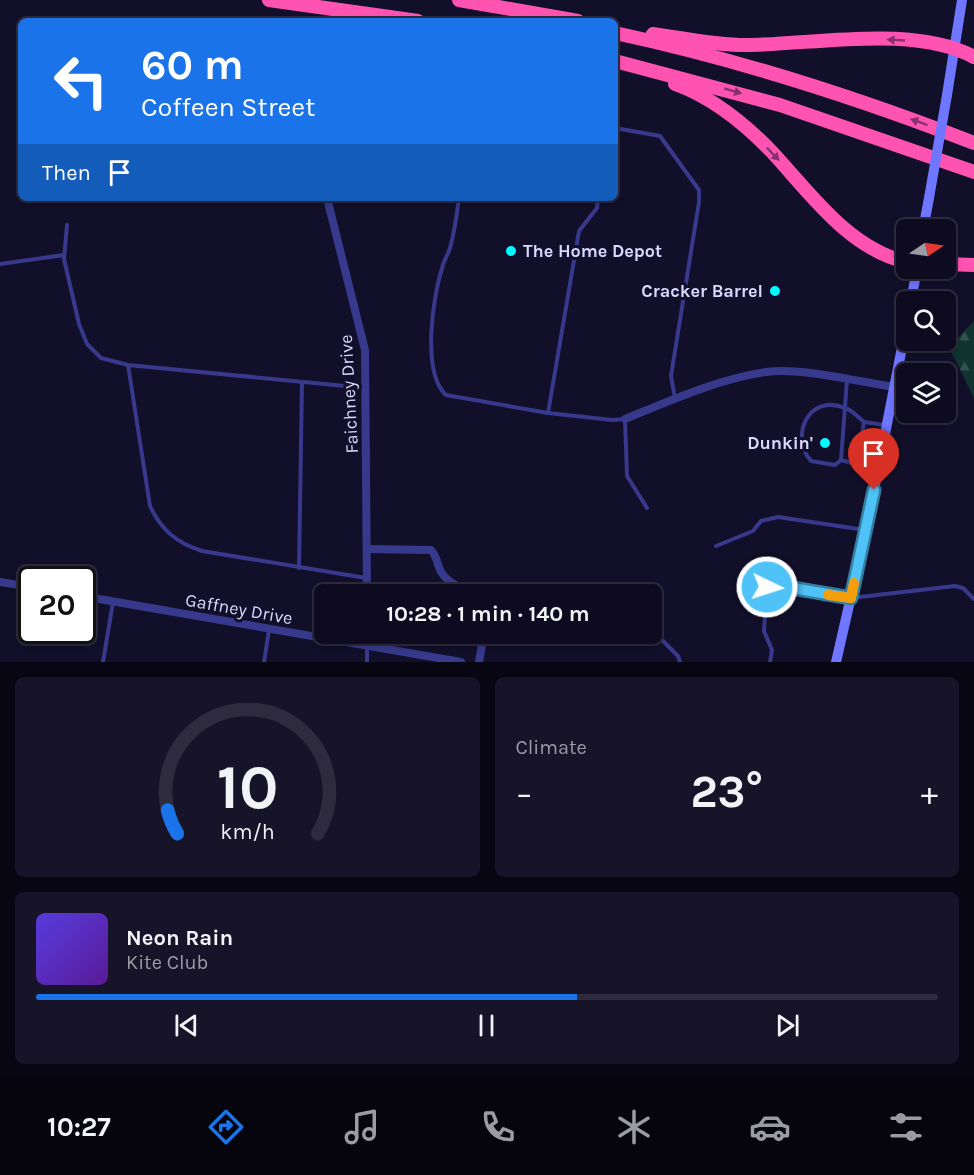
<!DOCTYPE html>
<html lang="en">
<head>
<meta charset="utf-8">
<style>
	body { margin:0; font-family:Karla,sans-serif; background:#171429; color:#f1f3f6; height:100vh; display:flex; flex-direction:column; font-size:22px; white-space:nowrap }
	* { box-sizing:border-box; margin:0 }
	p { font-size:20px; color:#9b9ba5 }
	.icon { flex:none; width:33px; height:33px; fill:none; stroke:currentColor; stroke-width:2; stroke-linecap:round; stroke-linejoin:round }
	.map { position:relative; height:662px; overflow:hidden }
	.panel { display:flex; flex-direction:column; gap:15px; padding:15px; background:#080612; flex:1 }
	.panel>* { flex:none }
	.banner { position:absolute; left:18px; top:18px; width:600px; height:183px; border-radius:9px; box-shadow:0 3px 9px #0003,0 0 0 2px #2e2b3e; background:#1a73e8; color:#fff; overflow:hidden }
	.needle { width:39px; rotate:77deg }
	.controls { position:absolute; left:896px; top:219px; display:grid; gap:12px }
	.controls a { display:grid; place-items:center; width:60px; height:60px; border-radius:9px; background:#0e0b20; box-shadow:0 3px 9px #0003,0 0 0 2px #2e2b3e; font-size:30px }
	.speed { position:absolute; left:18px; top:566px; display:flex; gap:12px; font-size:30px; font-weight:700; text-align:center }
	.speed>* { display:grid; place-content:center; width:78px; height:78px; border-radius:50%; background:#0e0b20; box-shadow:0 3px 9px #0003,0 0 0 2px #2e2b3e; line-height:1 }
	.speed .limit { border:3px solid #111; border-radius:9px; background:#fff; color:#111 }
	.pin { position:absolute; display:grid; place-items:center; width:51px; height:51px; color:#fff; margin:-62px -26px; border-radius:50% 50% 50% 0; rotate:-45deg; box-shadow:0 0 6px #0007 }
	.pin .icon { rotate:45deg }
	.me { position:absolute; width:66px; margin:-33px; rotate:94deg; stroke-linejoin:round; filter:drop-shadow(0 0 4px #0008) }
	.turn { display:flex; align-items:center; gap:21px; height:126px; padding:0 24px; font-size:27px }
	.turn .icon { width:78px; height:78px; stroke-width:2.5 }
	.turn b { display:block; font-size:42px; line-height:51px }
	.then { display:flex; align-items:center; height:57px; padding:0 24px; background:#0003; gap:12px; font-size:22px }
	.big { font-size:45px; font-weight:700; line-height:1.1 }
	.panel .widget { flex:1; display:flex; flex-direction:column; justify-content:center; gap:9px; min-width:0; padding:0 21px; border-radius:9px; background:#171429 }
	.panel .dial { align-items:center; gap:0 }
	.dial svg { height:156px; overflow:visible; fill:none; stroke:#2e2b3e; stroke-width:7; stroke-linecap:round; text-anchor:middle }
	.dial text { fill:#f1f3f6; stroke:none }
	.song { display:flex; align-items:center; gap:18px }
	.cover { width:72px; height:72px; border-radius:9px; background:linear-gradient(135deg,hsl(250 70% 55%),hsl(270 70% 35%)) }
	.played { height:6px; border-radius:3px; background:linear-gradient(90deg,#1a73e8 60%,#2e2b3e 60%) }
	.keys { display:flex; justify-content:space-around; direction:ltr }
	.heat { display:flex; justify-content:space-between; align-items:center; font-size:33px; direction:ltr }
	.panel .tiles { flex:1; display:grid; gap:15px; grid-template-columns:1fr 1fr }
	.widget:last-child { grid-column:span 2 }
	.trip { position:absolute; left:314px; top:584px; width:348px; height:60px; border-radius:9px; background:#0e0b20; box-shadow:0 3px 9px #0003,0 0 0 2px #2e2b3e; font-weight:700; line-height:60px; text-align:center }
	.dock { display:flex; height:96px; justify-content:space-around; align-items:center; background:#06040d; color:#9b9ba5 }
	.dock .icon { width:42px; height:42px }
	.dock .active { color:#1a73e8 }
	.dock b { font-size:27px; color:#f1f3f6 }
	.map>svg:first-child { display:block }
	.forest { fill:url(#forest-firs) }
	.lines { fill:none; stroke-linecap:round; stroke-linejoin:round }
	.service { stroke:#373a8c; stroke-width:4 }
	.minor { stroke:#373a8c; stroke-width:8 }
	.secondary { stroke:#6f76ff; stroke-width:10 }
	.motorway { stroke:#ff53b2; stroke-width:14 }
	.secondary-bridge { stroke:#6f76ff; stroke-width:10 }
	.oneway { fill:#88316e }
	.route-casing { stroke:#337fa1; stroke-width:15 }
	.route { stroke:#4fc3f7; stroke-width:10 }
	.slow { stroke:#f59e0b; stroke-width:10 }
	.poi-dot { fill:#04f9ff; stroke:#120f2a; stroke-width:2 }
	.labels { text-anchor:middle; dominant-baseline:central; stroke-width:6; stroke-linejoin:round; paint-order:stroke }
	.poi-label { font-size:18px; font-weight:bold; fill:#d9d8ff; stroke:#120f2a; text-anchor:end }
	.street-label { font-size:18px; fill:#d9d8ff; stroke:#120f2a }
</style>
</head>
<body>
<div class="map">
<svg width="974" height="662" viewBox="0 0 974 662">
	<defs>
		<pattern id="forest-firs" width="22" height="20" patternUnits="userSpaceOnUse" patternTransform="scale(1.5)"><rect width="22" height="20" fill="#113431"/><path d="M5 1l3.5 6h-7zM16 11l3.5 6h-7z" fill="#335150"/></pattern>
	</defs>
	<rect width="100%" height="100%" fill="#120f2a"/>
	<!-- forest -->
	<polygon class="forest" points="974,321 974,398 949,347"/>
	<g class="lines">
		<!-- service -->
		<g class="service">
			<polyline points="615,128 660,136 699,190 699,202 671,376 675,398"/>
			<path d="M459 198C457 213 455 229 451 244 450 251 445 258 443 265 433 295 421 372 446 395L548 413 612 420 625 419 627 476 647 508"/>
			<polyline points="67,225 64,259 79,324 87,344 101,358 128,365 366,388"/>
			<polyline points="0,264 64,255"/>
			<path d="M128 365 150 506C161 530 177 543 202 551L366 578"/>
			<polyline points="847,380 841,460 876,470"/>
			<polyline points="548,413 579,231 597,208 598,198"/>
			<polyline points="864,422 884,425"/>
			<path d="M841 460 835 465 811 461C789 436 809 393 845 408 852 410 858 417 864 422L857 464"/>
			<polyline points="716,546 753,531 761,521 778,517 865,530"/>
			<polyline points="299,568 302,382"/>
			<polyline points="651,629 678,656 680,662"/>
			<polyline points="103,662 113,602"/>
			<polyline points="264,662 269,630"/>
			<polyline points="367,662 367,645"/>
			<polyline points="770,662 772,650 764,631 767,587 775,585 851,598 955,586 963,588 974,599"/>
		</g>
		<!-- minor -->
		<g class="minor">
			<polyline points="327,198 365,350 367,594"/>
			<path d="M625 419C669 401 718 379 766 372 801 367 858 382 895 387"/>
			<path d="M367 549 431 550C437 556 437 564 441 572 452 590 479 593 498 594"/>
			<polyline points="0,582 32,587"/>
			<polyline points="82,596 461,662"/>
			<polyline points="367,633 367,645"/>
			<polyline points="479,662 484,633"/>
		</g>
		<!-- secondary -->
		<g class="secondary">
			<polyline points="947,95 962,0"/>
			<polyline points="923,230 929,198"/>
			<polyline points="911,302 917,268"/>
			<polyline points="836,662 866,531 906,327"/>
		</g>
		<!-- motorway -->
		<g class="motorway">
			<polyline points="269,0 418,21"/>
			<polyline points="459,0 578,21"/>
			<path d="M615 33C737 59 858 98 974 143"/>
			<path d="M653 34C681 38 710 44 739 45 808 46 912 23 974 57"/>
			<polyline points="615,61 780,105 974,172"/>
			<path d="M675 84C712 97 745 124 772 152 810 193 848 248 906 262"/>
			<polyline points="945,264 974,265"/>
		</g>
		<!-- secondary-bridge -->
		<polyline class="secondary-bridge" points="929,198 947,95"/>
	</g>
	<!-- one-way arrows -->
	<defs><path id="oneway-solid" d="M-6-.8H1V-3.2L6.5 0L1 3.2V.8H-6Z" transform="scale(1.5)"/></defs>
	<g class="oneway">
		<use href="#oneway-solid" transform="translate(896 40) rotate(-177)"/>
		<use href="#oneway-solid" transform="translate(733 91) rotate(16)"/>
		<use href="#oneway-solid" transform="translate(919 122) rotate(-160)"/>
		<use href="#oneway-solid" transform="translate(773 154) rotate(46)"/>
	</g>
	<g class="lines">
		<!-- route casing -->
		<g class="route-casing">
			<polyline id="route" points="767,587 775,585 851,598 874,490"/>
		</g>
		<!-- route -->
		<use href="#route" class="route"/>
		<!-- slow -->
		<polyline class="slow" points="828,595 851,598 854,583"/>
	</g>
	<!-- markers -->
	<g class="poi-dot">
		<circle cx="511" cy="251" r="6"/>
		<circle cx="775" cy="291" r="6"/>
		<circle cx="825" cy="443" r="6"/>
	</g>
	<g class="labels">
		<!-- poi labels -->
		<g class="poi-label">
			<text x="523" y="251" text-anchor="start">The Home Depot</text>
			<text x="763" y="291">Cracker Barrel</text>
			<text x="813" y="443">Dunkin'</text>
		</g>
		<!-- street labels -->
		<g class="street-label">
			<text transform="translate(349 394) rotate(-93)">Faichney Drive</text>
			<text transform="translate(239 609) rotate(10)">Gaffney Drive</text>
		</g>
	</g>
</svg>
<div class="controls">
<a><svg class="needle" viewBox="-14 -14 28 28"><path d="M0-13l5 13h-10z" fill="#e53935"/><path d="M0 13l5-13h-10z" fill="#9b9ba5"/></svg></a>
<a><svg class="icon" aria-label="search" viewBox="0 0 24 24"><circle cx="10" cy="10" r="6"/><path d="M15 15l6 6"/></svg></a>
<a><svg class="icon" aria-label="layers" viewBox="0 0 24 24"><path d="M12 4l9 5-9 5-9-5zM3 14l9 5 9-5"/></svg></a>
</div>
<div class="speed"><div class="limit">20</div></div>
<div class="pin" style="left:874px;top:490px;background:#d93025"><svg class="icon" aria-label="arrive" viewBox="0 0 24 24"><path d="M6 21V4h12l-3 4 3 4H6"/></svg></div>
<svg class="me" style="left:767px;top:587px" viewBox="-20 -20 40 40"><circle r="17" fill="#4fc3f7" stroke="#fff" stroke-width="3"/><path d="M0-11L8 9 0 5-8 9z" fill="#fff"/></svg>
<div class="trip">10:28 · 1 min · 140 m</div>
<div class="banner">
<div class="turn"><svg class="icon" aria-label="left" viewBox="0 0 24 24"><path d="M17 20v-9H6M10 6l-5 5 5 5"/></svg><div><b>60 m</b>Coffeen Street</div></div>
<div class="then">Then<svg class="icon" aria-label="arrive" viewBox="0 0 24 24"><path d="M6 21V4h12l-3 4 3 4H6"/></svg></div>
</div>
</div>
<section class="panel">
<div class="tiles">
<div class="widget dial"><svg viewBox="0 0 100 80">
<path d="M14 69A42 42 0 1 1 86 69"/>
<path d="M14 69A42 42 0 0 1 9 57" stroke="#1a73e8"/>
<text x="50" y="56" font-size="32" font-weight="700">10</text>
<text x="50" y="72" font-size="11">km/h</text>
</svg></div>
<div class="widget"><p>Climate</p>
<div class="heat"><a>−</a><b class="big">23°</b><a>+</a></div>
</div>
<div class="widget">
<div class="song"><i class="cover"></i><div><b>Neon Rain</b><p>Kite Club</p></div></div>
<div class="played"></div>
<div class="keys"><svg class="icon" aria-label="previous" viewBox="0 0 24 24"><path d="M18 5L8 12l10 7zM5 5v14"/></svg><svg class="icon" aria-label="pause" viewBox="0 0 24 24"><path d="M8 5v14M16 5v14"/></svg><svg class="icon" aria-label="next" viewBox="0 0 24 24"><path d="M6 5l10 7-10 7zM19 5v14"/></svg></div>
</div>
</div>
</section>
<nav class="dock">
<b>10:27</b>
<svg class="icon active" aria-label="directions" viewBox="0 0 24 24"><path d="M12 3l9 9-9 9-9-9zM9 14v-3h6M13 9l2 2-2 2"/></svg>
<svg class="icon" aria-label="music" viewBox="0 0 24 24"><path d="M9 18V5l10-2v13"/><circle cx="6" cy="18" r="3"/><circle cx="16" cy="16" r="3"/></svg>
<svg class="icon" aria-label="phone" viewBox="0 0 24 24"><path d="M5 4h4l2 5-3 2q2 4 5 5l2-3 5 2v4C11 20 4 13 5 4z"/></svg>
<svg class="icon" aria-label="climate" viewBox="0 0 24 24"><path d="M12 3v18M4 7l16 10M4 17L20 7"/></svg>
<svg class="icon" aria-label="car" viewBox="0 0 24 24"><path d="M5 17H2v-5l4-1 3-4h7l3 4 3 1v5h-3M9 17h6M6 11h13"/><circle cx="7" cy="17" r="2"/><circle cx="17" cy="17" r="2"/></svg>
<svg class="icon" aria-label="filters" viewBox="0 0 24 24"><path d="M4 7h16M4 17h16"/><circle cx="9" cy="7" r="2"/><circle cx="15" cy="17" r="2"/></svg>
</nav>
</body>
</html>
